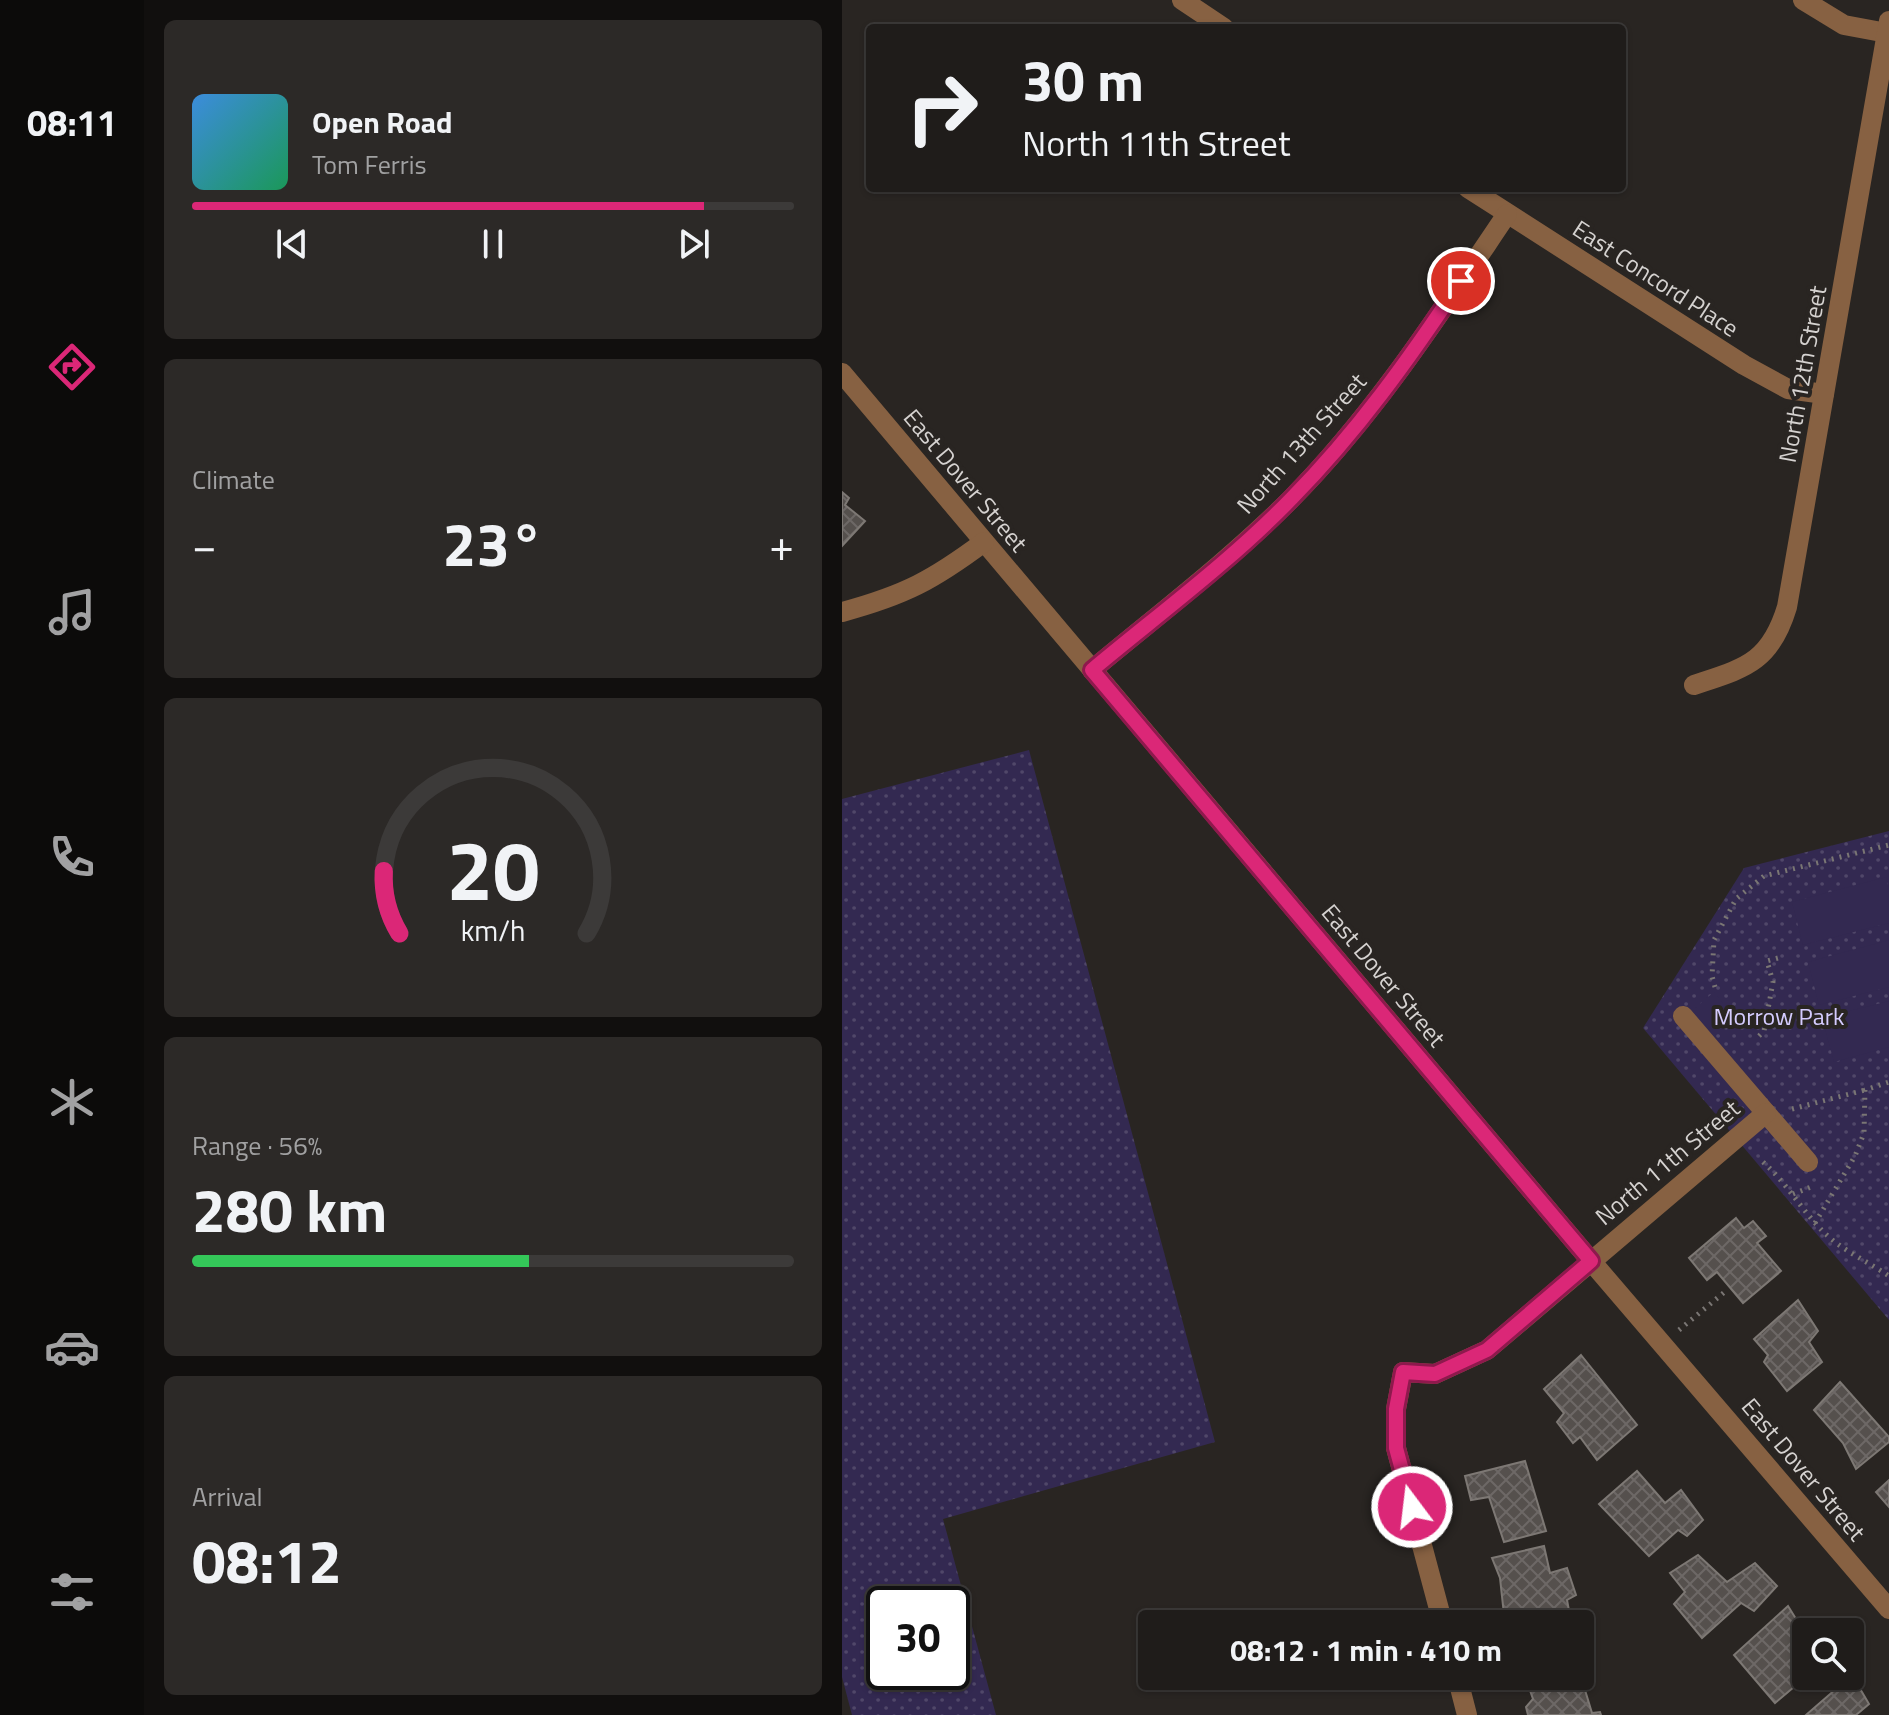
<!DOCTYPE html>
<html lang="en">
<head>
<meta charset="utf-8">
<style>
	body { margin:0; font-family:"Titillium Web",sans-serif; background:#2c2927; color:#f1f3f6; height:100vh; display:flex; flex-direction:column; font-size:30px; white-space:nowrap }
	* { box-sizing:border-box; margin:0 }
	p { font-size:26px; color:#a1a1a2 }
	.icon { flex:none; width:44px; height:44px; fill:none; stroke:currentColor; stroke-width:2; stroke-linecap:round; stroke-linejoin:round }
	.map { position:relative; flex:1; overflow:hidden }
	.details { display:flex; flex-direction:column; gap:20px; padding:20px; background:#110f0e; width:698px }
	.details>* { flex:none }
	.top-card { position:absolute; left:24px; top:24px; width:760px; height:168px; border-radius:8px; box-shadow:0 2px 6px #0004,0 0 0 2px #3c3a39; background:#1f1c1a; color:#f1f3f6; overflow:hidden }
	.fabs { position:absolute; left:950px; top:1618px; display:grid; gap:16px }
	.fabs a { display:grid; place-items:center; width:72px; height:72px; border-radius:8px; background:#1f1c1a; box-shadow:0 2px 6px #0004,0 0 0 2px #3c3a39; font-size:40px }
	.speed { position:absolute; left:24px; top:1586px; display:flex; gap:16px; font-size:40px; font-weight:700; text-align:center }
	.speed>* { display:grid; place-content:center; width:104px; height:104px; border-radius:50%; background:#1f1c1a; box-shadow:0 2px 6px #0004,0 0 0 2px #3c3a39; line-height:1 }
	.speed .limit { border:4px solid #111; border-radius:12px; background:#fff; color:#111 }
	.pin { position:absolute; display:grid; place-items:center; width:68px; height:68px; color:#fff; margin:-34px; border:4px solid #fff; border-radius:50%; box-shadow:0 2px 8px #0007 }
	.me { position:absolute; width:88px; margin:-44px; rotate:345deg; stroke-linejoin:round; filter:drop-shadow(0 0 6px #0008) }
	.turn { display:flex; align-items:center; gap:28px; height:168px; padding:0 24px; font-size:36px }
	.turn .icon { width:104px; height:104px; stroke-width:2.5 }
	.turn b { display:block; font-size:56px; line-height:68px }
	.big { font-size:60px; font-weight:700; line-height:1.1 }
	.details .widget { flex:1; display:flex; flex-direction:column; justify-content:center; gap:12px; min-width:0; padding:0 28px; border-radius:12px; background:#2c2927 }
	.details .dial { align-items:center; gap:0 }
	.dial svg { height:208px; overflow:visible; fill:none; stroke:#3c3a39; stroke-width:7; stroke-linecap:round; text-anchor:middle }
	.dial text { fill:#f1f3f6; stroke:none }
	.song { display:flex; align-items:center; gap:24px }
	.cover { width:96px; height:96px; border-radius:12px; background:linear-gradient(135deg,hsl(210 70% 55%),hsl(150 70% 35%)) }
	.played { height:8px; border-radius:4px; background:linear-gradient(90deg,#db2777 85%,#3c3a39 85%) }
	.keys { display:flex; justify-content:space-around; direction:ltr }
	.heat { display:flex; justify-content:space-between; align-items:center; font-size:44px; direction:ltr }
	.charge { height:12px; border-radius:6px; background:linear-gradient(90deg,#34c759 56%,#3c3a39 0) }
	.trip { position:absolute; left:296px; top:1610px; width:456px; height:80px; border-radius:8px; background:#1f1c1a; box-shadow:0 2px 6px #0004,0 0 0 2px #3c3a39; font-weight:700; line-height:80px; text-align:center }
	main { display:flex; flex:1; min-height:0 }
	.tab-bar { display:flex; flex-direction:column; width:144px; justify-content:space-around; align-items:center; background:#0c0b0a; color:#a1a1a2 }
	.tab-bar .icon { width:56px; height:56px }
	.tab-bar .selected { color:#db2777 }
	.tab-bar b { font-size:36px; color:#f1f3f6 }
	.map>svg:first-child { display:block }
	.grass { fill:url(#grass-dots); fill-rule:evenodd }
	.pitch { fill:#332951 }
	.building { fill:url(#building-cross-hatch); stroke:#7d7874; stroke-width:2 }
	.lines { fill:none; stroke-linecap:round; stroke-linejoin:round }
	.path { stroke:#7a7674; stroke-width:5; stroke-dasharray:2 6; stroke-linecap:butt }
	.minor { stroke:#876142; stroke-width:20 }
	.route-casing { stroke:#8e194d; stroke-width:20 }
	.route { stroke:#db2777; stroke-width:14 }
	.labels { text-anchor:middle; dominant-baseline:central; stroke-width:8; stroke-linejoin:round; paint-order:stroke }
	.street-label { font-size:24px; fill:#d5d2d0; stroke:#292522 }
	.park-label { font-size:24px; fill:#d4cbfe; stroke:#292522 }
</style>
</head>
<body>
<main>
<nav class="tab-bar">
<b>08:11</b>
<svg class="icon selected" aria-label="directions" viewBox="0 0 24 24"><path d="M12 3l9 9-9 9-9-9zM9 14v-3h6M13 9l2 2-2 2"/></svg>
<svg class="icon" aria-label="music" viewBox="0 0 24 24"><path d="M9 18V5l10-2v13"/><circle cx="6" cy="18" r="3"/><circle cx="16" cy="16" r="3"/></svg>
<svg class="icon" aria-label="phone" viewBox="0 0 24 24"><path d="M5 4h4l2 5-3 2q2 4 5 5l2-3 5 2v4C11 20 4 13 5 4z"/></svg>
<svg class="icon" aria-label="climate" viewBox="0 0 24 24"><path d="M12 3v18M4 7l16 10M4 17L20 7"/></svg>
<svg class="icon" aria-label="car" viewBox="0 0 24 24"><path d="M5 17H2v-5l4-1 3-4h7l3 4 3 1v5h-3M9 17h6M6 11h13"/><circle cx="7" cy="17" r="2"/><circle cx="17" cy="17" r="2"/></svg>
<svg class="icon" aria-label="filters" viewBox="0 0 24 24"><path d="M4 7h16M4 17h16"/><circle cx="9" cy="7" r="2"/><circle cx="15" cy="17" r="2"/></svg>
</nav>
<section class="details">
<div class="widget">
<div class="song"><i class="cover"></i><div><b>Open Road</b><p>Tom Ferris</p></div></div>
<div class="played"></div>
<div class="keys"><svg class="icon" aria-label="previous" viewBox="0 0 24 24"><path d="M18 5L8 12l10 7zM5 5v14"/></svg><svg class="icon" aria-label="pause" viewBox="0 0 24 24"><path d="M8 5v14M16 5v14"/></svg><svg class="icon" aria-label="next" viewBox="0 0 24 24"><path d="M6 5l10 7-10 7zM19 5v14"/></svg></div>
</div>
<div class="widget"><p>Climate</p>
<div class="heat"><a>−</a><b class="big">23°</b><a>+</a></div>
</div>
<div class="widget dial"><svg viewBox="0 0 100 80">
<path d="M14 69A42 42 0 1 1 86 69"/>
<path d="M14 69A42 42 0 0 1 8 45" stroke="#db2777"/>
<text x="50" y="56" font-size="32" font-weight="700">20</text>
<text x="50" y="72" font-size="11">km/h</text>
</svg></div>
<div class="widget"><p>Range · 56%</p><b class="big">280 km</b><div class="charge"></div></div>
<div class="widget"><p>Arrival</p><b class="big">08:12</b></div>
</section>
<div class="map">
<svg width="1047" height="1715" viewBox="0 0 1047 1715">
	<defs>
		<pattern id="grass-dots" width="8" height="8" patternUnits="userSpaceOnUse" patternTransform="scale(2)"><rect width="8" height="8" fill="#332951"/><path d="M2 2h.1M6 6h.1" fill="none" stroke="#504769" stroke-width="1.8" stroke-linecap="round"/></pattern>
		<pattern id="building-cross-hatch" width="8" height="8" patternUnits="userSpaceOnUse" patternTransform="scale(2)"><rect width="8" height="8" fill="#55504d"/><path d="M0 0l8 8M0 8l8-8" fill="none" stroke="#6d6866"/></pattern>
	</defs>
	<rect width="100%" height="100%" fill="#292522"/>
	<!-- grass -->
	<g class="grass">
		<path d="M187 750 373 1442 101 1519 154 1715H10L0 1677V799ZM110 1604V1672H42V1604Z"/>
		<polygon points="1047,831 1047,1320 801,1028 902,868"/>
	</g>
	<!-- pitch -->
	<g class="pitch">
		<polygon points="1044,877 1047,889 1047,923 961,945 950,902"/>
		<polygon points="1047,940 1047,987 977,1005 966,962"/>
		<polygon points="872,992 892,1017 868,1037 847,1013"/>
		<polygon points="1047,1001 1047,1047 992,1062 980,1018"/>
	</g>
	<!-- building -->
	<g class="building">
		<polygon points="0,492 7,498 3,505 23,521 0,546"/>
		<polygon points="894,1218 902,1228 911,1221 924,1236 915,1243 939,1271 901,1303 875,1272 865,1280 847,1258"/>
		<polygon points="956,1300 976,1331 967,1342 980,1362 945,1391 922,1362 926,1355 912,1339"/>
		<polygon points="739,1355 795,1425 755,1460 738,1437 731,1443 715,1422 722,1413 702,1389"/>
		<polygon points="998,1382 1047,1437 1047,1442 1014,1469 1001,1443 972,1410"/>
		<polygon points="683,1461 704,1531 662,1542 647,1497 629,1500 623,1476"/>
		<polygon points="795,1471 823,1503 839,1490 861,1520 845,1536 836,1530 807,1556 757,1504"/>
		<polygon points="1047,1480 1047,1507 1034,1492"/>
		<polygon points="702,1546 708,1573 725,1568 734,1595 725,1600 729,1621 721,1624 663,1624 658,1578 650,1558"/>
		<polygon points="856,1555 885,1582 913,1563 935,1586 912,1611 899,1603 860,1638 832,1604 843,1592 828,1573"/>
		<polygon points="946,1606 964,1635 965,1676 933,1703 892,1655"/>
		<polygon points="1010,1675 1027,1704 1014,1715 964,1715"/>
		<polygon points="683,1676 730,1676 734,1691 743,1690 750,1713 758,1712 759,1715 686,1715 684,1707 691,1699"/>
	</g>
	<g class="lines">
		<!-- path -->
		<g class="path">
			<polyline points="873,987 870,976 872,940 894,899 922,876 1047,845"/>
			<polyline points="917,1036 922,1031 931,982 925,961 936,958"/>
			<polyline points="950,1109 1023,1090"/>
			<path d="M921 1162C947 1185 962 1215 988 1238 1006 1253 1028 1263 1047 1276"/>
			<polyline points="951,1194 969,1187"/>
			<polyline points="973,1223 1013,1156 1022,1133 1023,1090 1047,1082"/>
			<polyline points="837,1330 885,1290"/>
		</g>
		<!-- minor -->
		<g class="minor">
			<polyline points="340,0 382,28"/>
			<polyline points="961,0 1002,25 1045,33"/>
			<polyline points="626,188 902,365 946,389 982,394"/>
			<polyline points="0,373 749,1261 1047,1609"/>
			<path d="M0 612C63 595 91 580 142 542"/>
			<path d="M250 670C317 614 387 561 449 499 533 414 598 313 665 214"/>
			<path d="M852 685C903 668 928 663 945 607L1047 21"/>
			<polyline points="841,1016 966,1162"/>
			<polyline points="601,1624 554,1448 554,1409 561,1372 593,1374 645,1350 924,1113"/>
			<polyline points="615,1676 625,1715"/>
		</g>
	</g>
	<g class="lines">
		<!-- route casing -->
		<g class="route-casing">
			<path id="route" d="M570 1507 554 1448V1409L561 1372 593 1374 645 1350 749 1261 250 670C317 614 389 561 450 498 515 432 568 358 619 281"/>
		</g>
		<!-- route -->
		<use href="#route" class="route"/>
	</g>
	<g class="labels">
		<!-- street labels -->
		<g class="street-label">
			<text transform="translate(814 278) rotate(33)">East Concord Place</text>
			<text transform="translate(960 374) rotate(-80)">North 12th Street</text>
			<text transform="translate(459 443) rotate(-48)">North 13th Street</text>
			<text transform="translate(124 480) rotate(50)">East Dover Street</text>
			<text transform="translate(542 975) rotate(50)">East Dover Street</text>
			<text transform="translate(825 1162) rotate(-40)">North 11th Street</text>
			<text transform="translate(962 1469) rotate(50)">East Dover Street</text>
		</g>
		<!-- park labels -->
		<g class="park-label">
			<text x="937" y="1016">Morrow Park</text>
		</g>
	</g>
</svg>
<div class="fabs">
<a><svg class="icon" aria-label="search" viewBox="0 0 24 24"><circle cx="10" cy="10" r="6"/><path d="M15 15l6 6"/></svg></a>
</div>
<div class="speed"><div class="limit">30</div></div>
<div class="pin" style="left:619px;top:281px;background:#d93025"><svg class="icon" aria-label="arrive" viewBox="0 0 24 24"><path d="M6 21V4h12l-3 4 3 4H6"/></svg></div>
<svg class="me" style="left:570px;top:1507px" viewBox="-20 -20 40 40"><circle r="17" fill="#db2777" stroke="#fff" stroke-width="3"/><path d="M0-11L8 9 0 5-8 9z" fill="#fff"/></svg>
<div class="trip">08:12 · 1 min · 410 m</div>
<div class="top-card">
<div class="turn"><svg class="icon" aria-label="right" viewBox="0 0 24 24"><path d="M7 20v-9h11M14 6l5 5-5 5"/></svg><div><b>30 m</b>North 11th Street</div></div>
</div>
</div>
</main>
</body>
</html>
